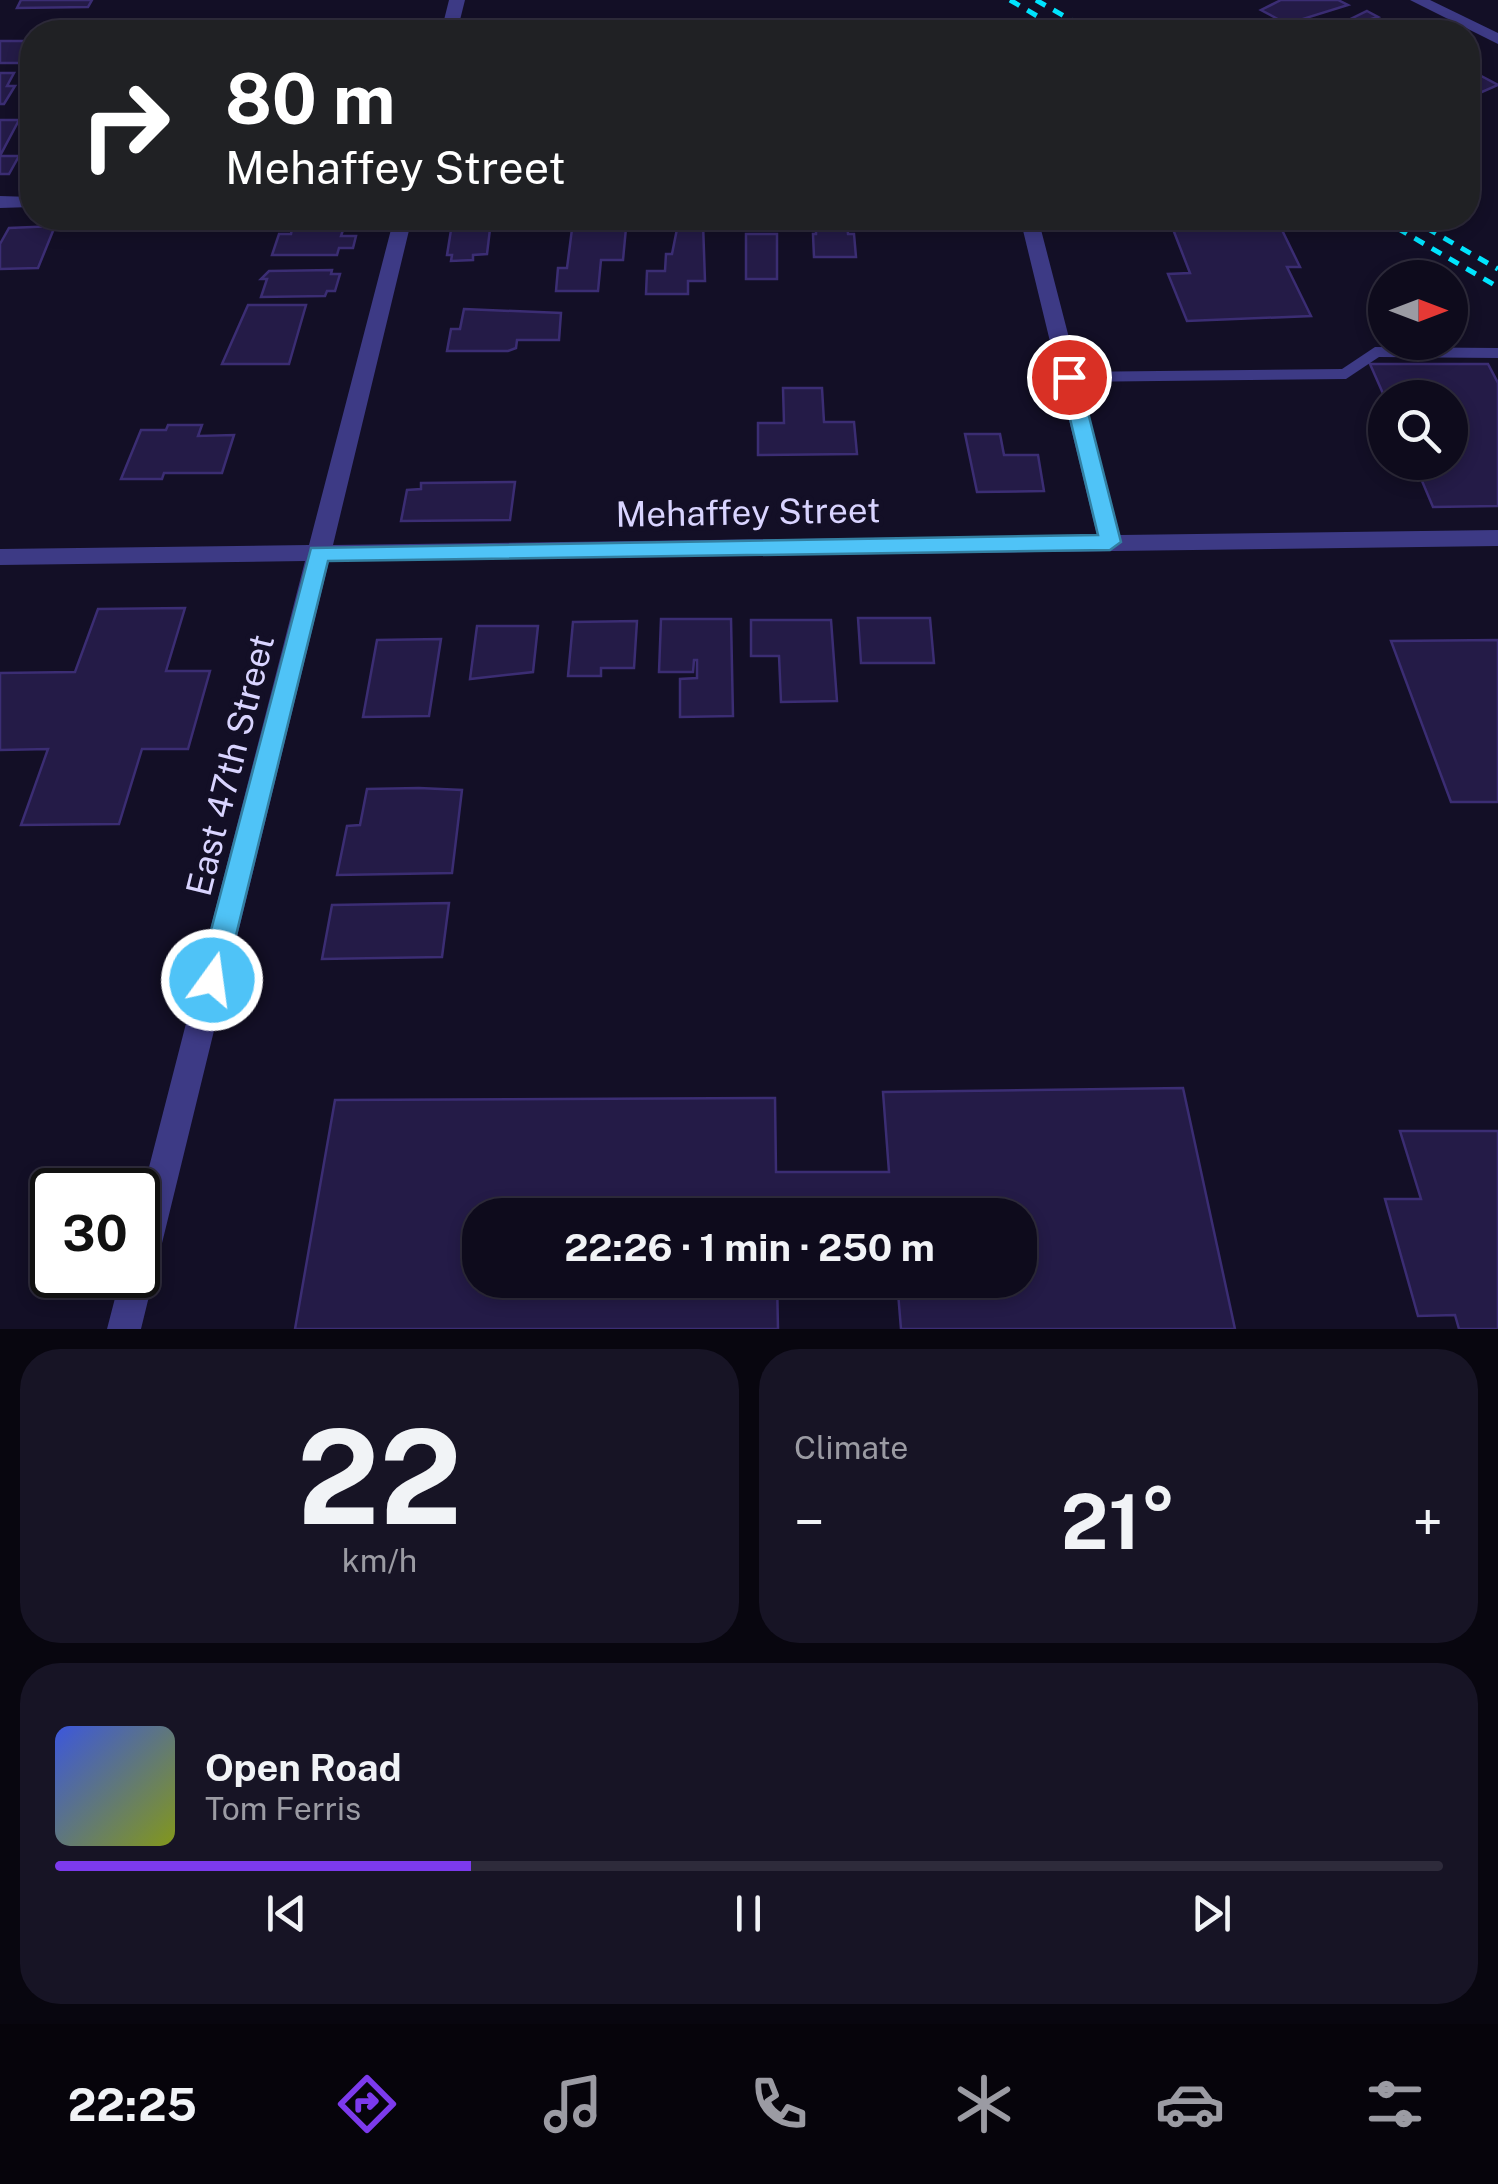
<!DOCTYPE html>
<html lang="en">
<head>
<meta charset="utf-8">
<style>
	body { margin:0; font-family:"Public Sans",sans-serif; background:#171425; color:#f1f3f6; height:100vh; display:flex; flex-direction:column; font-size:38px; white-space:nowrap }
	* { box-sizing:border-box; margin:0 }
	p { font-size:32px; color:#9b9ba3 }
	.icon { flex:none; width:55px; height:55px; fill:none; stroke:currentColor; stroke-width:2; stroke-linecap:round; stroke-linejoin:round }
	.map { position:relative; height:1329px; overflow:hidden }
	.side { display:flex; flex-direction:column; gap:20px; padding:20px; background:#08060f; flex:1 }
	.side>* { flex:none }
	.banner { position:absolute; left:20px; top:20px; width:1460px; height:210px; border-radius:40px; box-shadow:0 5px 15px #0003,0 0 0 2px #2e2b3b; background:#202124; color:#fff; overflow:hidden }
	.needle { width:65px; rotate:90deg }
	.fabs { position:absolute; left:1368px; top:260px; display:grid; gap:20px }
	.fabs a { display:grid; place-items:center; width:100px; height:100px; border-radius:50%; background:#0e0b1c; box-shadow:0 5px 15px #0003,0 0 0 2px #2e2b3b; font-size:50px }
	.speed { position:absolute; left:30px; top:1168px; display:flex; gap:20px; font-size:50px; font-weight:700; text-align:center }
	.speed>* { display:grid; place-content:center; width:130px; height:130px; border-radius:50%; background:#0e0b1c; box-shadow:0 5px 15px #0003,0 0 0 2px #2e2b3b; line-height:1 }
	.speed .limit { border:5px solid #111; border-radius:15px; background:#fff; color:#111 }
	.pin { position:absolute; display:grid; place-items:center; width:85px; height:85px; color:#fff; margin:-42px; border:5px solid #fff; border-radius:50%; box-shadow:0 2px 10px #0007 }
	.me { position:absolute; width:110px; margin:-55px; rotate:14deg; stroke-linejoin:round; filter:drop-shadow(0 0 8px #0008) }
	.turn { display:flex; align-items:center; gap:35px; height:210px; padding:0 40px; font-size:45px }
	.turn .icon { width:130px; height:130px; stroke-width:2.5 }
	.turn b { display:block; font-size:70px; line-height:85px }
	.big { font-size:75px; font-weight:700; line-height:1.1 }
	.side .widget { flex:1; display:flex; flex-direction:column; justify-content:center; gap:15px; min-width:0; padding:0 35px; border-radius:40px; background:#171425 }
	.side .dial { align-items:center; gap:0 }
	.dial b { font-size:130px; line-height:1 }
	.song { display:flex; align-items:center; gap:30px }
	.cover { width:120px; height:120px; border-radius:15px; background:linear-gradient(135deg,hsl(230 70% 55%),hsl(70 70% 35%)) }
	.played { height:10px; border-radius:5px; background:linear-gradient(90deg,#7c3aed 30%,#2e2b3b 30%) }
	.keys { display:flex; justify-content:space-around; direction:ltr }
	.heat { display:flex; justify-content:space-between; align-items:center; font-size:55px; direction:ltr }
	.side .tiles { flex:1; display:grid; gap:20px; grid-template-columns:1fr 1fr }
	.widget:last-child { grid-column:span 2 }
	.trip { position:absolute; left:462px; top:1198px; width:575px; height:100px; border-radius:40px; background:#0e0b1c; box-shadow:0 5px 15px #0003,0 0 0 2px #2e2b3b; font-weight:700; line-height:100px; text-align:center }
	.tab-bar { display:flex; height:160px; justify-content:space-around; align-items:center; background:#06040b; color:#9b9ba3 }
	.tab-bar .icon { width:70px; height:70px }
	.tab-bar .on { color:#7c3aed }
	.tab-bar b { font-size:45px; color:#f1f3f6 }
	.map>svg:first-child { display:block }
	.building { fill:#241b47; stroke:#3b2d73; stroke-width:2.5 }
	.lines { fill:none; stroke-linecap:round; stroke-linejoin:round }
	.service { fill:#3d3a85; fill-rule:evenodd }
	.minor { fill:#3d3a85; fill-rule:evenodd }
	.rail { stroke:#00e5ff; stroke-width:5; stroke-dasharray:11 9; stroke-linecap:butt }
	.route { fill:#4fc3f7; stroke:#337fa1; stroke-width:2.5 }
	.labels { text-anchor:middle; dominant-baseline:central; stroke-width:10; stroke-linejoin:round; paint-order:stroke }
	.street-label { font-size:35px; fill:#d9d4ff; stroke:#130f26 }
</style>
</head>
<body>
<div class="map">
<svg width="1498" height="1329" viewBox="0 0 1498 1329">
	<rect width="100%" height="100%" fill="#130f26"/>
	<!-- building -->
	<g class="building">
		<polygon points="21,0 92,0 88,7 17,8"/>
		<polygon points="1281,0 1338,0 1348,5 1287,24 1261,10"/>
		<polygon points="1367,11 1378,17 1371,19 1398,32 1326,31"/>
		<polygon points="849,23 963,23 966,32 850,32"/>
		<polygon points="0,41 32,41 32,45 24,63 0,63"/>
		<polygon points="1468,69 1498,85 1475,95 1468,91"/>
		<polygon points="0,73 14,73 7,86 15,86 4,104 0,104"/>
		<polygon points="0,120 19,120 0,156"/>
		<polygon points="0,156 19,156 9,174 0,174"/>
		<polygon points="1268,218 1273,230 1282,230 1300,267 1287,267 1311,316 1187,321 1168,274 1190,273 1169,219"/>
		<polygon points="822,222 847,222 848,234 854,234 856,257 814,257 813,234 816,234 816,225"/>
		<polygon points="477,223 476,230 490,229 487,254 473,255 473,260 451,261 452,255 447,255 451,230 457,229 458,224"/>
		<polygon points="598,223 617,223 617,228 626,228 623,260 601,260 598,291 556,291 558,268 567,268 572,229 597,229"/>
		<polygon points="703,223 705,281 688,281 688,294 646,294 647,271 665,271 666,254 672,254 678,224"/>
		<polygon points="55,226 38,268 0,269 0,244 9,228"/>
		<polygon points="344,227 341,236 356,236 353,248 339,248 337,255 272,255 279,234 291,234 292,229"/>
		<rect x="746" y="234" width="31" height="45"/>
		<polygon points="332,270 331,274 340,274 335,291 327,291 325,296 261,297 267,279 261,279 269,271"/>
		<polygon points="248,305 306,305 289,364 222,364"/>
		<polygon points="464,309 561,313 559,340 517,340 516,348 508,351 447,351 451,329 460,329"/>
		<polygon points="1370,364 1488,364 1498,383 1498,506 1433,507 1414,462 1450,462 1450,398 1385,398"/>
		<polygon points="783,388 822,388 824,422 854,422 857,454 758,455 758,423 784,423"/>
		<polygon points="168,425 202,425 198,436 234,435 222,473 164,473 162,479 121,479 141,430 166,430"/>
		<polygon points="965,434 1000,434 1004,455 1038,455 1044,491 977,492"/>
		<polygon points="515,482 510,520 401,521 407,490 421,489 421,483"/>
		<polygon points="185,608 166,671 210,671 188,749 142,749 119,824 21,825 48,749 0,750 0,673 75,672 98,609"/>
		<polygon points="858,618 930,618 934,663 861,663"/>
		<polygon points="661,619 731,619 733,716 680,717 680,679 697,678 697,660 694,660 693,672 659,672"/>
		<polygon points="751,620 831,620 837,701 781,702 779,656 751,656"/>
		<polygon points="637,621 634,668 601,668 601,676 568,676 573,622"/>
		<polygon points="477,626 538,626 533,672 470,679"/>
		<polygon points="441,639 429,716 363,717 377,640"/>
		<polygon points="1498,640 1498,802 1451,802 1391,641"/>
		<polygon points="419,788 462,790 452,873 337,875 347,826 360,825 367,789"/>
		<polygon points="449,903 442,957 322,959 332,905"/>
		<polygon points="1183,1088 1235,1329 901,1329 897,1280 1020,1280 1020,1215 480,1215 480,1280 777,1280 778,1329 295,1329 335,1100 775,1098 776,1172 889,1172 883,1092"/>
		<polygon points="1400,1131 1498,1131 1498,1329 1459,1329 1455,1315 1418,1316 1385,1199 1421,1199"/>
	</g>
	<g class="lines">
		<!-- service -->
		<polygon class="service" points="1375,347 1498,348 1498,358 1379,357 1346,379 1069,382 1061,377 1069,372 1342,369"/>
		<!-- minor -->
		<g class="minor">
			<polygon points="449,0 465,0 457,32 441,32"/>
			<polygon points="1410,0 1430,0 1498,33 1498,44"/>
			<polygon points="0,196 32,197 32,207 0,208"/>
			<polygon points="394,218 412,218 333,545 1097,535 1020,218 1038,218 1120,535 1498,530 1498,546 329,561 141,1329 107,1329 121,1275 138,1275 138,1210 305,561 0,565 0,549 309,545"/>
		</g>
		<!-- rail -->
		<g class="rail">
			<polyline points="1010,0 1049,23"/>
			<polyline points="1036,0 1092,32"/>
			<polyline points="1380,218 1498,287"/>
			<polyline points="1409,218 1498,269"/>
		</g>
	</g>
	<!-- route -->
	<polygon class="route" points="1069,371 1079,377 1121,542 1110,550 328,561 225,980 221,988 212,992 202,988 198,980 311,548 1098,535 1060,377"/>
	<g class="labels">
		<!-- street labels -->
		<g class="street-label">
			<text transform="translate(748 512) rotate(-1)">Mehaffey Street</text>
			<text transform="translate(230 765) rotate(-76)">East 47th Street</text>
		</g>
	</g>
</svg>
<div class="fabs">
<a><svg class="needle" viewBox="-14 -14 28 28"><path d="M0-13l5 13h-10z" fill="#e53935"/><path d="M0 13l5-13h-10z" fill="#9b9ba3"/></svg></a>
<a><svg class="icon" aria-label="search" viewBox="0 0 24 24"><circle cx="10" cy="10" r="6"/><path d="M15 15l6 6"/></svg></a>
</div>
<div class="speed"><div class="limit">30</div></div>
<div class="pin" style="left:1069px;top:377px;background:#d93025"><svg class="icon" aria-label="arrive" viewBox="0 0 24 24"><path d="M6 21V4h12l-3 4 3 4H6"/></svg></div>
<svg class="me" style="left:212px;top:980px" viewBox="-20 -20 40 40"><circle r="17" fill="#4fc3f7" stroke="#fff" stroke-width="3"/><path d="M0-11L8 9 0 5-8 9z" fill="#fff"/></svg>
<div class="trip">22:26 · 1 min · 250 m</div>
<div class="banner">
<div class="turn"><svg class="icon" aria-label="right" viewBox="0 0 24 24"><path d="M7 20v-9h11M14 6l5 5-5 5"/></svg><div><b>80 m</b>Mehaffey Street</div></div>
</div>
</div>
<section class="side">
<div class="tiles">
<div class="widget dial"><b>22</b><p>km/h</p></div>
<div class="widget"><p>Climate</p>
<div class="heat"><a>−</a><b class="big">21°</b><a>+</a></div>
</div>
<div class="widget">
<div class="song"><i class="cover"></i><div><b>Open Road</b><p>Tom Ferris</p></div></div>
<div class="played"></div>
<div class="keys"><svg class="icon" aria-label="previous" viewBox="0 0 24 24"><path d="M18 5L8 12l10 7zM5 5v14"/></svg><svg class="icon" aria-label="pause" viewBox="0 0 24 24"><path d="M8 5v14M16 5v14"/></svg><svg class="icon" aria-label="next" viewBox="0 0 24 24"><path d="M6 5l10 7-10 7zM19 5v14"/></svg></div>
</div>
</div>
</section>
<nav class="tab-bar">
<b>22:25</b>
<svg class="icon on" aria-label="directions" viewBox="0 0 24 24"><path d="M12 3l9 9-9 9-9-9zM9 14v-3h6M13 9l2 2-2 2"/></svg>
<svg class="icon" aria-label="music" viewBox="0 0 24 24"><path d="M9 18V5l10-2v13"/><circle cx="6" cy="18" r="3"/><circle cx="16" cy="16" r="3"/></svg>
<svg class="icon" aria-label="phone" viewBox="0 0 24 24"><path d="M5 4h4l2 5-3 2q2 4 5 5l2-3 5 2v4C11 20 4 13 5 4z"/></svg>
<svg class="icon" aria-label="climate" viewBox="0 0 24 24"><path d="M12 3v18M4 7l16 10M4 17L20 7"/></svg>
<svg class="icon" aria-label="car" viewBox="0 0 24 24"><path d="M5 17H2v-5l4-1 3-4h7l3 4 3 1v5h-3M9 17h6M6 11h13"/><circle cx="7" cy="17" r="2"/><circle cx="17" cy="17" r="2"/></svg>
<svg class="icon" aria-label="filters" viewBox="0 0 24 24"><path d="M4 7h16M4 17h16"/><circle cx="9" cy="7" r="2"/><circle cx="15" cy="17" r="2"/></svg>
</nav>
</body>
</html>
